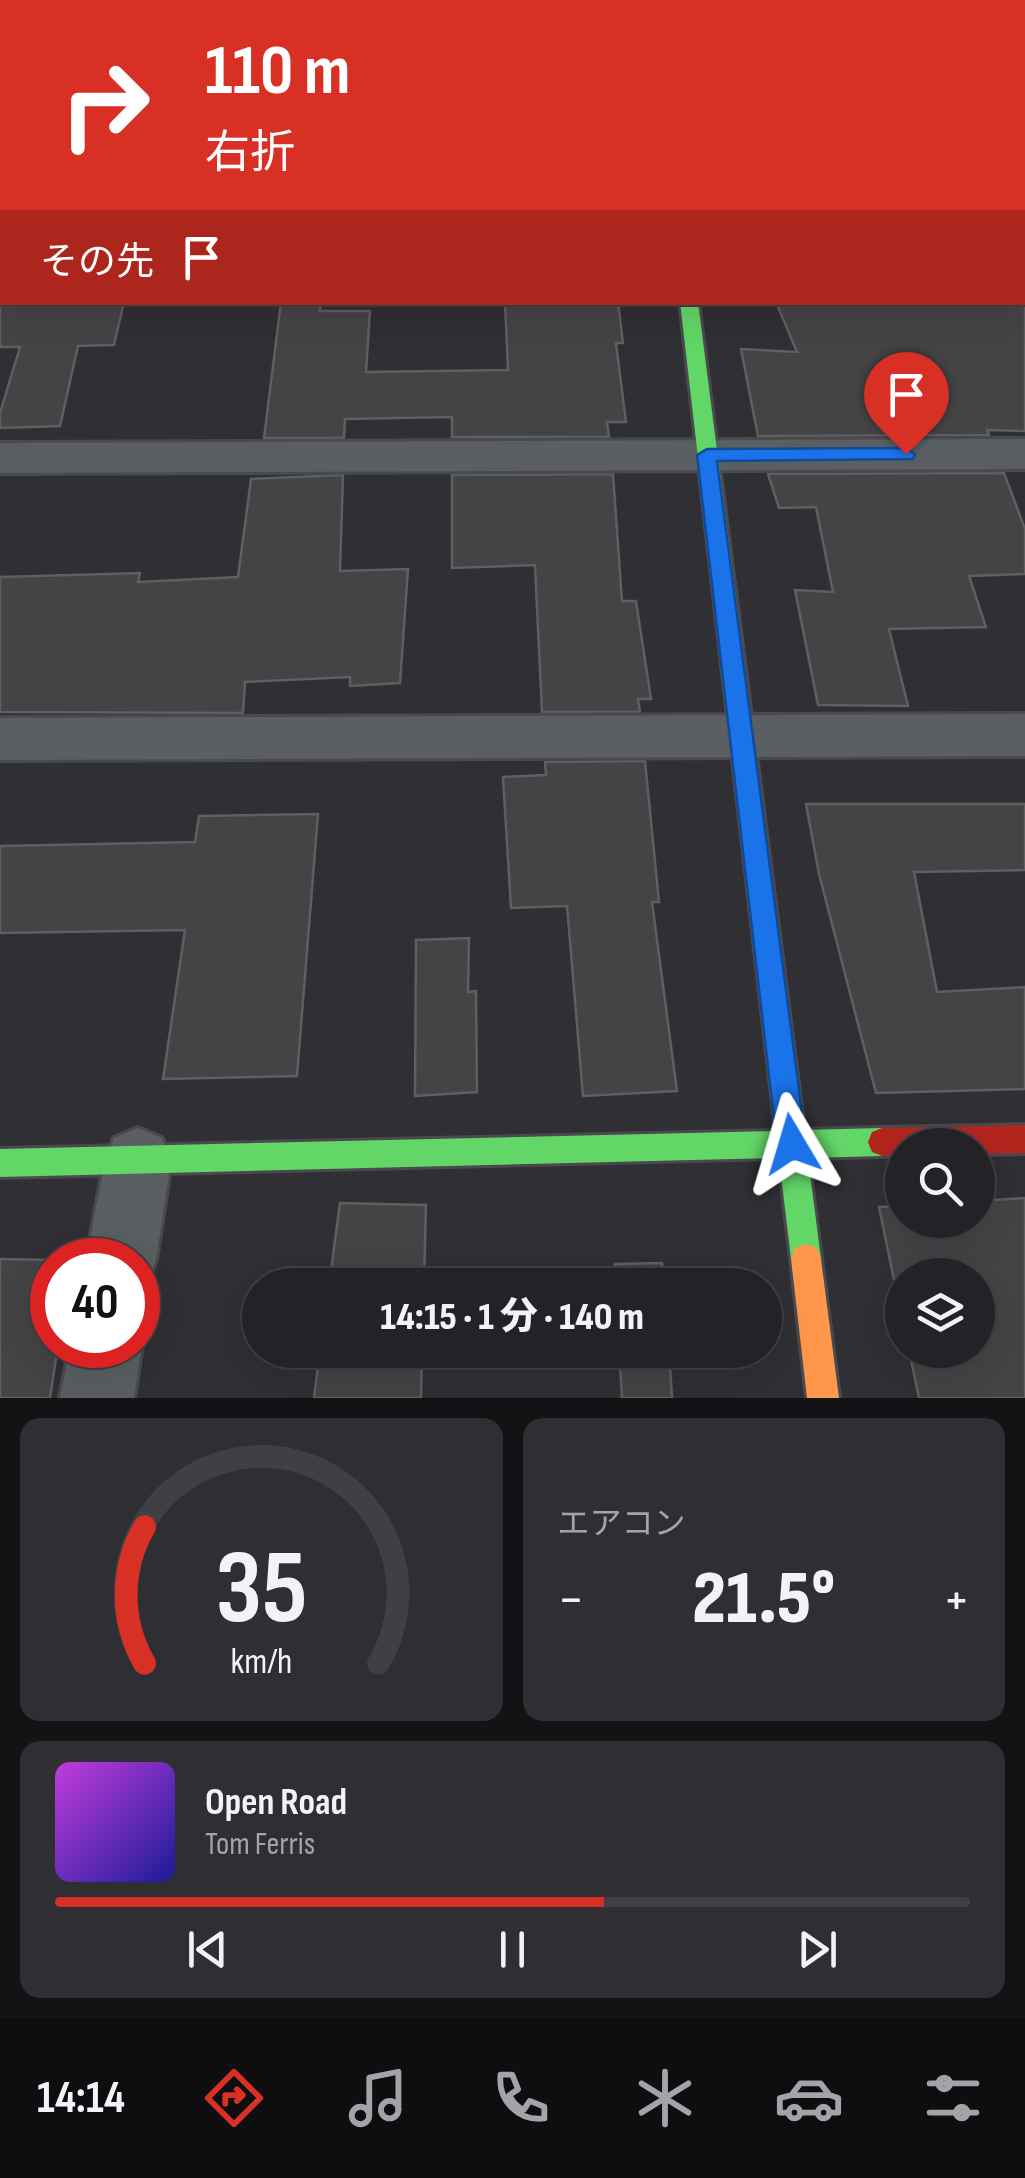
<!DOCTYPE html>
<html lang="ja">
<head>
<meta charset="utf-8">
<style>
	body { margin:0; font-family:"Sofia Sans Condensed","Noto Sans JP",sans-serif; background:#2f2f33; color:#f1f3f6; height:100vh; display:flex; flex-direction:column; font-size:38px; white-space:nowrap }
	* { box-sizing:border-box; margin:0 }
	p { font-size:32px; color:#a3a4a7 }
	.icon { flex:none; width:55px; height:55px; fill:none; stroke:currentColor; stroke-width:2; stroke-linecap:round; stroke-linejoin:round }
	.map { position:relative; height:1398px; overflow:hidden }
	.panel { display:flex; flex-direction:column; gap:20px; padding:20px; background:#131315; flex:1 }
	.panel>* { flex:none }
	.hud { position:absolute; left:0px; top:0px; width:1025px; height:305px; box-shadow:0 10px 40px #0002,0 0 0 2px #404044; background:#d93025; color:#fff; overflow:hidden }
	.controls { position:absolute; left:885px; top:1128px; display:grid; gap:20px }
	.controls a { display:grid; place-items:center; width:110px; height:110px; border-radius:50%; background:#232327; box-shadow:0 10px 40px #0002,0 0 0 2px #404044; font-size:50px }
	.speed { position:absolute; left:30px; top:1238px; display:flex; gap:20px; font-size:50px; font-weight:700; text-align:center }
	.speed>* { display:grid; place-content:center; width:130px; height:130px; border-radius:50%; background:#232327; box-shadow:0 10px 40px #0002,0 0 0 2px #404044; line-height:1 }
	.speed .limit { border:15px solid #d22; background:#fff; color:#111 }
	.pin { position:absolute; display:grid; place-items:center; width:85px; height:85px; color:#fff; margin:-102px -42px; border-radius:50% 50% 50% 0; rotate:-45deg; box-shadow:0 0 10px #0007 }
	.pin .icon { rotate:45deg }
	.me { position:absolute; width:110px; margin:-55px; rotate:353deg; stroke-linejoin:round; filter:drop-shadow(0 0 8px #0008) }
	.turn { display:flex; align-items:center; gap:35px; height:210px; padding:0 40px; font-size:45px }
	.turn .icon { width:130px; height:130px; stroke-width:2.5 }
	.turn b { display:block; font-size:70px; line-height:85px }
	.then { display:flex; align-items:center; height:95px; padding:0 40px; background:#0003; gap:20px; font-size:38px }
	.big { font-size:75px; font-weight:800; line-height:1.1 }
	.panel .tile { flex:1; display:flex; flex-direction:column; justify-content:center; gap:15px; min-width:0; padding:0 35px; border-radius:20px; background:#2f2f33 }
	.panel .dial { align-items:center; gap:0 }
	.dial svg { height:260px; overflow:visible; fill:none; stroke:#404044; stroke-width:7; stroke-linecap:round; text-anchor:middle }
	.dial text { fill:#f1f3f6; stroke:none }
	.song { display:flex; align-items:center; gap:30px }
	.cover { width:120px; height:120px; border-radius:15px; background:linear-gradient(135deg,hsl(290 70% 55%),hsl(240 70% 35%)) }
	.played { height:10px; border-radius:5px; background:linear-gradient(90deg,#d93025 60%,#404044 60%) }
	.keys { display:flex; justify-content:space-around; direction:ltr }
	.heat { display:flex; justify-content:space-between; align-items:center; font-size:55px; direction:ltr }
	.panel .tiles { flex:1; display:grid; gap:20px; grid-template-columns:1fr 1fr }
	.tile:last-child { grid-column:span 2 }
	.trip { position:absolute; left:242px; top:1268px; width:540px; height:100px; border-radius:50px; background:#232327; box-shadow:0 10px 40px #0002,0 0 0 2px #404044; font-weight:800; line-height:100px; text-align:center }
	.tab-bar { display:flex; height:160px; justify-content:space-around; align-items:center; background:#0e0e10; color:#a3a4a7 }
	.tab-bar .icon { width:70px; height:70px }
	.tab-bar .active { color:#d93025 }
	.tab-bar b { font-size:45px; color:#f1f3f6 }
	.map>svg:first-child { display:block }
	.building { fill:#444447; stroke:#5f5f62; stroke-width:2.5 }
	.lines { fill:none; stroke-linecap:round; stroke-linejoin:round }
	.street-casing { stroke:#4a4a4e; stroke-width:6 }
	.fast-casing { stroke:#4a4a4e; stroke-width:6 }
	.slow-casing { stroke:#4a4a4e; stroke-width:6 }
	.jam-casing { stroke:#4a4a4e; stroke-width:6 }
	.street { fill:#5a5f62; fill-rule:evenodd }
	.fast { fill:#63d668; fill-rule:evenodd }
	.slow { fill:#ff974d; fill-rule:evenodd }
	.jam { fill:#b3261e; fill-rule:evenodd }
	.route { fill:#1a73e8; stroke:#114b97; stroke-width:2.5 }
</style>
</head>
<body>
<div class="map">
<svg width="1025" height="1398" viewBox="0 0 1025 1398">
	<rect width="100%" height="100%" fill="#2f2f34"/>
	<!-- building -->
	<g class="building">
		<polygon points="0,302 124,302 114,345 78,346 60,426 0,428 0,413 20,347 0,347"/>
		<polygon points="281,302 321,302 320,311 370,311 366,372 508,370 505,302 618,302 623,343 616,343 626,422 607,422 609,437 452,437 452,417 345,419 344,438 264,438"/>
		<polygon points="776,302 1025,302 1025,431 987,430 989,435 758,436 741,349 797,352"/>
		<polygon points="1004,473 1025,529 1025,574 969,576 986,627 889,629 908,706 818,705 795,590 833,592 816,507 779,508 768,474"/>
		<polygon points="613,474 622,601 636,601 651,699 638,699 640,712 542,712 535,565 452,568 452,475"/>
		<polygon points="343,475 340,571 408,569 400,683 350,686 350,677 245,682 243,713 0,712 0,577 140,573 138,582 238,577 251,479"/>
		<polygon points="645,761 659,902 652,902 677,1091 583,1096 567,906 511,908 503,777 546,775 545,762"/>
		<polygon points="806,804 1025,804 1025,870 914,872 937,992 1025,987 1025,1089 876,1093 819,874"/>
		<polygon points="318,814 297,1076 163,1079 185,930 0,933 0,846 195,842 199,816"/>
		<polygon points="469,938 468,992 476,991 477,1092 415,1096 416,940"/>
		<polygon points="1025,1198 1025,1398 919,1398 909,1350 978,1350 978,1275 902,1275 902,1319 879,1207 902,1206 902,1220 978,1220 978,1201"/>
		<polygon points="340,1203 426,1205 424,1285 329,1285"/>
		<polygon points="0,1259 52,1260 52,1345 58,1345 50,1398 0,1398"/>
		<polygon points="662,1263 664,1285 616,1285 615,1264"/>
		<polygon points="320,1350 422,1350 421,1398 314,1398"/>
		<polygon points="619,1350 669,1350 672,1398 622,1398"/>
	</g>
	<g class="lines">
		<!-- street casing -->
		<g class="street-casing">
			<g id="street">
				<polygon points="1025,439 1025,469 0,473 0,443"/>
				<polygon points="1025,714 1025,756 0,760 0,718"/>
				<polygon points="138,1128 162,1138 171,1161 156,1260 146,1285 138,1288 138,1260 86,1260 105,1161 114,1138"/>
				<polygon points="138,1334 142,1345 134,1398 60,1398 70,1345 138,1345"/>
			</g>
		</g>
		<!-- fast casing -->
		<g class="fast-casing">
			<g id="fast">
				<rect x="1022" y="195" width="3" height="10"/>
				<rect x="0" y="198" width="2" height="10"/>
				<polygon points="680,302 698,302 804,1130 882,1128 892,1132 896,1142 892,1152 882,1156 808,1158 821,1259 817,1270 806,1274 795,1270 791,1259 779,1158 0,1177 0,1149 776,1131"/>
			</g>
		</g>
		<!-- slow casing -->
		<g class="slow-casing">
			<polygon id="slow" points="806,1244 817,1248 821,1259 839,1398 807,1398 791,1259 795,1248"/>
		</g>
		<!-- jam casing -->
		<g class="jam-casing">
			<polygon id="jam" points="1025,1125 1025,1153 978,1154 978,1145 902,1145 902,1155 882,1156 872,1152 868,1142 872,1132 882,1128"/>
		</g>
		<!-- street -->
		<use href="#street" class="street"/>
		<!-- fast -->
		<use href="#fast" class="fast"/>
		<!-- slow -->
		<use href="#slow" class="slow"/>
		<!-- jam -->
		<use href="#jam" class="jam"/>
	</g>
	<!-- route -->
	<polygon class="route" points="906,448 915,454 913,459 717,461 806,1144 802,1153 792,1158 782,1153 777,1144 697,455 707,449"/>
</svg>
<div class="controls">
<a><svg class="icon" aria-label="search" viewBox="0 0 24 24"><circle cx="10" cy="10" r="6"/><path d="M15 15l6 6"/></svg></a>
<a><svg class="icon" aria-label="layers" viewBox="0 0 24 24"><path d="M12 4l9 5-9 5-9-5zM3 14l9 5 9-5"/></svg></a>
</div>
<div class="speed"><div class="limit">40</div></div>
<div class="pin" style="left:906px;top:454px;background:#d93025"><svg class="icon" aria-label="arrive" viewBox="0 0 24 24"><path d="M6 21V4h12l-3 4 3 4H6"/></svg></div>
<svg class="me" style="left:792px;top:1144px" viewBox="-20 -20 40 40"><path d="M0-17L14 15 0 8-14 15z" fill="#1a73e8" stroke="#fff" stroke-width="4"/></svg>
<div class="trip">14:15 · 1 分 · 140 m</div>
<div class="hud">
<div class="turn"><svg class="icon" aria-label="right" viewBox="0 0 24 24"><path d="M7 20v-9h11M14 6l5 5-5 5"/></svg><div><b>110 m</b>右折</div></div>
<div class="then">その先<svg class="icon" aria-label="arrive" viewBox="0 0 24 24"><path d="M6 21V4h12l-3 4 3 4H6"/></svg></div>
</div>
</div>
<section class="panel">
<div class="tiles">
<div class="tile dial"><svg viewBox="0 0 100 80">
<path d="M14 69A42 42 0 1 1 86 69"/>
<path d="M14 69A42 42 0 0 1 14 27" stroke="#d93025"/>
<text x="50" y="56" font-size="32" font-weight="700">35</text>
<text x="50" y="72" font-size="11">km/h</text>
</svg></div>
<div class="tile"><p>エアコン</p>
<div class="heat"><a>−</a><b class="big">21.5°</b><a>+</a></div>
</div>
<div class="tile">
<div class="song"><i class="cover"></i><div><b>Open Road</b><p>Tom Ferris</p></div></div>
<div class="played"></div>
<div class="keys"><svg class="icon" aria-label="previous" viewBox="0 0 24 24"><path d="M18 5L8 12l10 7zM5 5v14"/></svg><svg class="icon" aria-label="pause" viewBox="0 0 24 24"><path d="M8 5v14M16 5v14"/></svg><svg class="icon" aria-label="next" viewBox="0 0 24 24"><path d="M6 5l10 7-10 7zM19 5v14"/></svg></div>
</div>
</div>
</section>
<nav class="tab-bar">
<b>14:14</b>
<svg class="icon active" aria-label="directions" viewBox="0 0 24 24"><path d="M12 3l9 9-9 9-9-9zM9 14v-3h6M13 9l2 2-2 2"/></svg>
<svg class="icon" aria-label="music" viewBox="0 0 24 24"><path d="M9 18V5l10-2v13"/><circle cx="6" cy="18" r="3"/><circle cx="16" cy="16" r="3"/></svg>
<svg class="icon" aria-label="phone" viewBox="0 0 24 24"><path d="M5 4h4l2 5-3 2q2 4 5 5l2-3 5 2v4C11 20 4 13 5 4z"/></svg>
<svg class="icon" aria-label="climate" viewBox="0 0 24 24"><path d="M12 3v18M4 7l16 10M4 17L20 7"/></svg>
<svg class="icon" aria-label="car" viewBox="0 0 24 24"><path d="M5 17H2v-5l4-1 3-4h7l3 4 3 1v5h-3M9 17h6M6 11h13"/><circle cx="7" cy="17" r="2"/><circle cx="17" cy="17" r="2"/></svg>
<svg class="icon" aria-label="filters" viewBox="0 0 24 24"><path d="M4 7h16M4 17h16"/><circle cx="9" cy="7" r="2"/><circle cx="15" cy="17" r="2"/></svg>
</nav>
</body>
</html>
